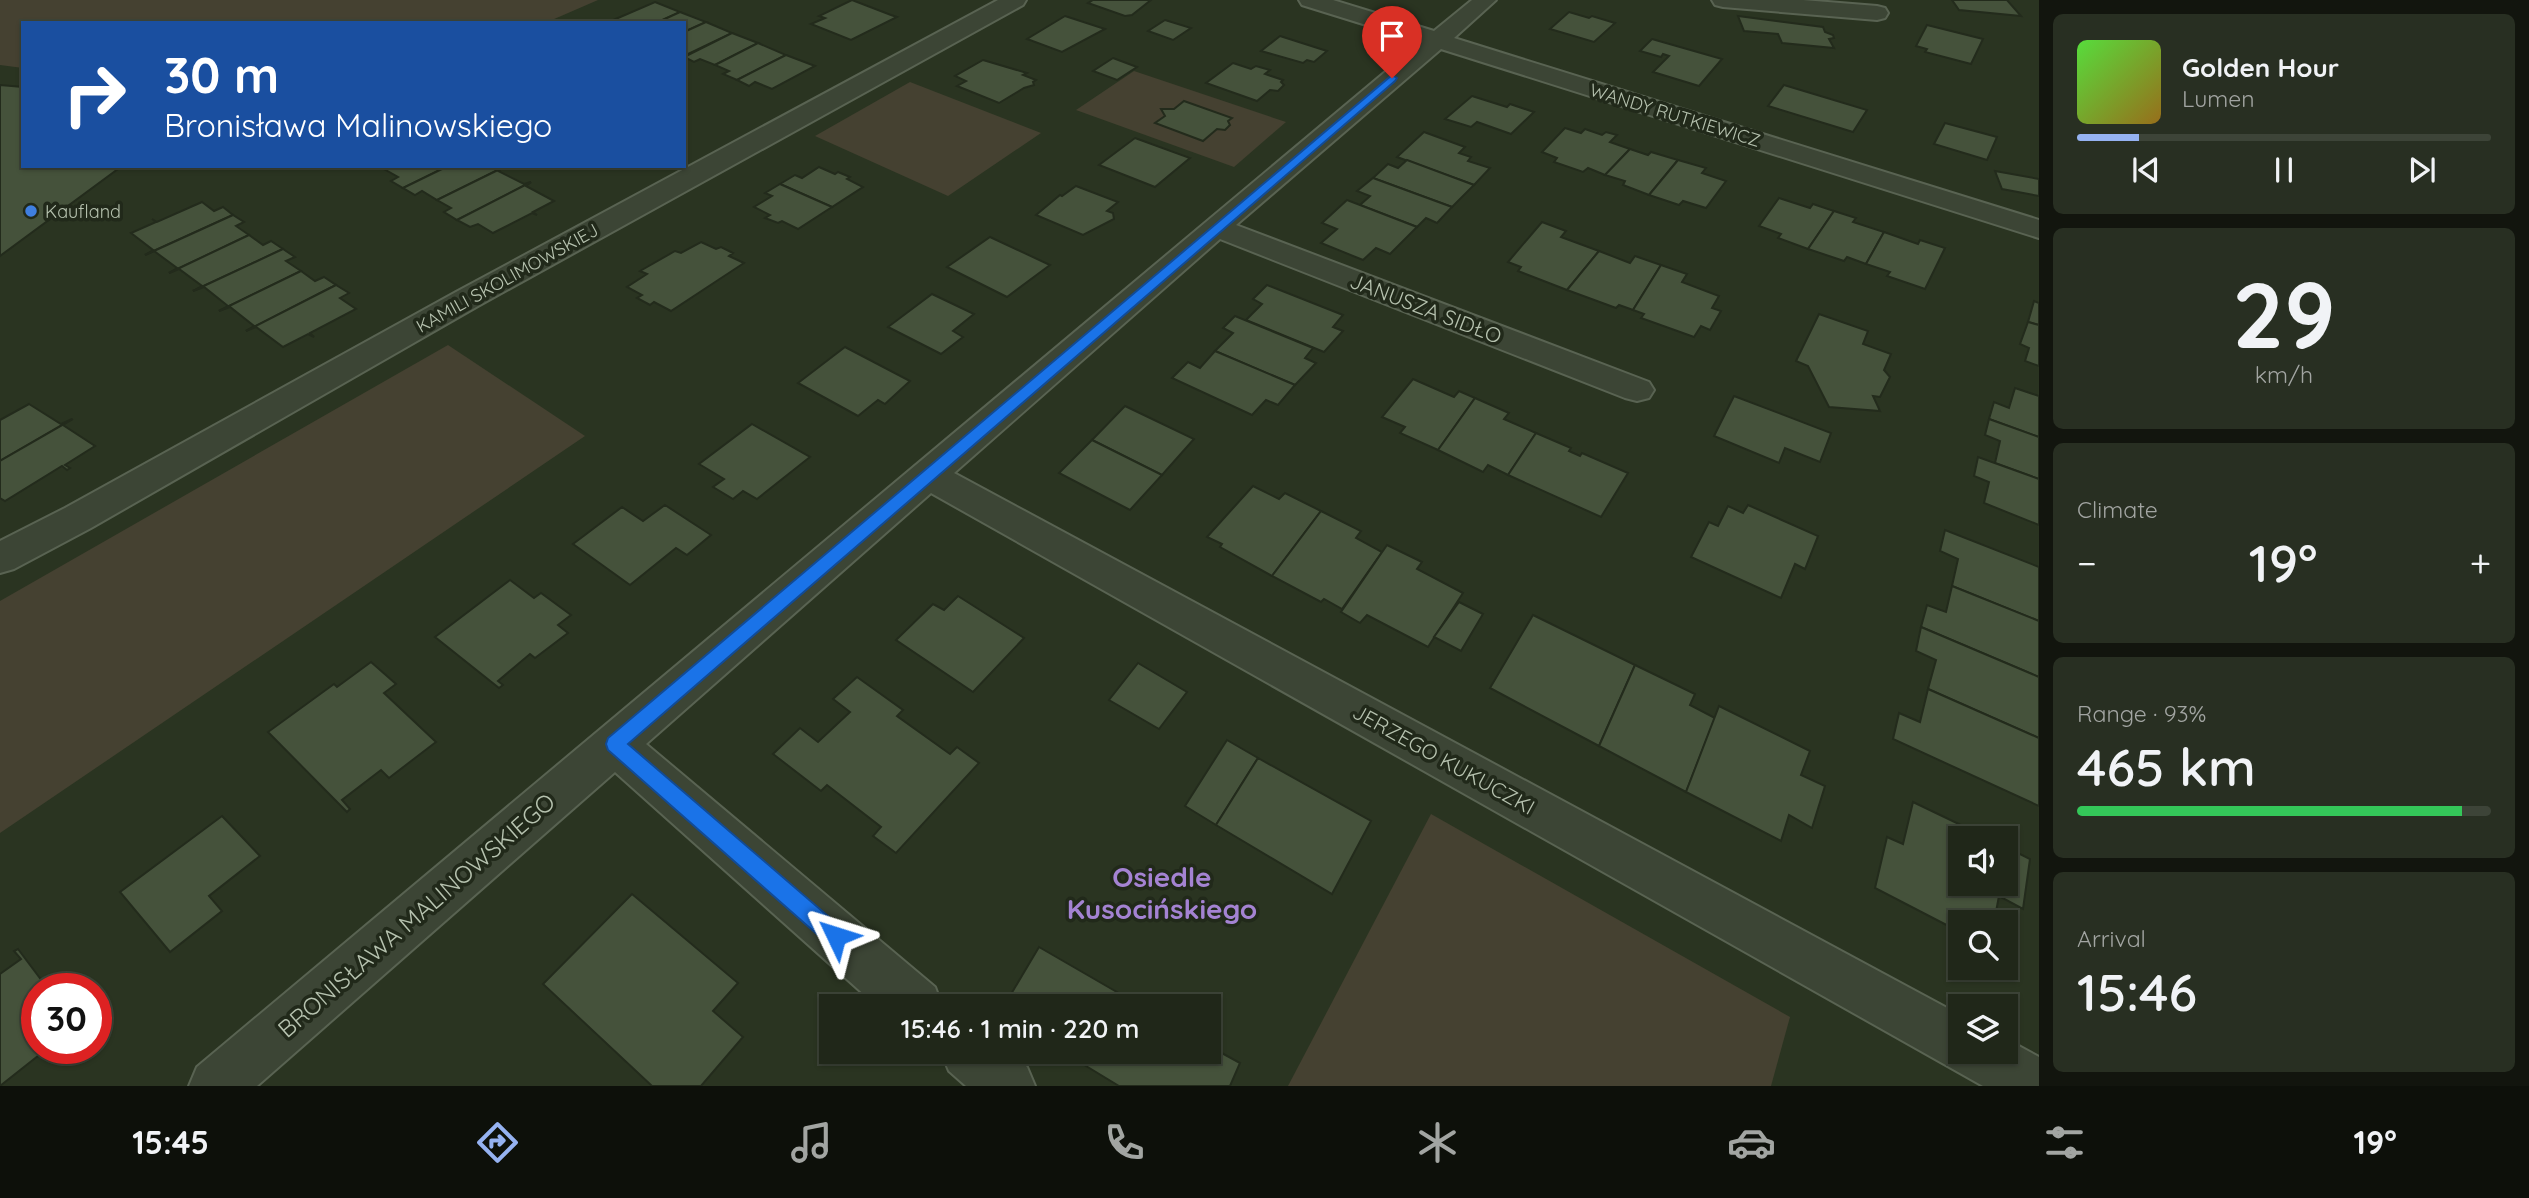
<!DOCTYPE html>
<html lang="en">
<head>
<meta charset="utf-8">
<style>
	body { margin:0; font-family:Quicksand,sans-serif; background:#282f22; color:#f1f3f6; height:100vh; display:flex; flex-direction:column; font-size:26px; white-space:nowrap }
	* { box-sizing:border-box; margin:0 }
	p { font-size:23px; color:#a2a5a2 }
	.icon { flex:none; width:38px; height:38px; fill:none; stroke:currentColor; stroke-width:2; stroke-linecap:round; stroke-linejoin:round }
	.map { position:relative; flex:1; overflow:hidden }
	.panel { display:flex; flex-direction:column; gap:14px; padding:14px; background:#12150e; width:490px }
	.panel>* { flex:none }
	.top-card { position:absolute; left:21px; top:21px; width:665px; height:147px; border-radius:0px; box-shadow:0 2px 5px #0004,0 0 0 2px #3d4438; background:#1a4fa0; color:#fff; overflow:hidden }
	.fabs { position:absolute; left:1948px; top:826px; display:grid; gap:14px }
	.fabs a { display:grid; place-items:center; width:70px; height:70px; border-radius:0px; background:#202719; box-shadow:0 2px 5px #0004,0 0 0 2px #3d4438; font-size:35px }
	.speed { position:absolute; left:21px; top:973px; display:flex; gap:14px; font-size:35px; font-weight:700; text-align:center }
	.speed>* { display:grid; place-content:center; width:91px; height:91px; border-radius:50%; background:#202719; box-shadow:0 2px 5px #0004,0 0 0 2px #3d4438; line-height:1 }
	.speed .limit { border:10px solid #d22; background:#fff; color:#111 }
	.pin { position:absolute; display:grid; place-items:center; width:60px; height:60px; color:#fff; margin:-72px -30px; border-radius:50% 50% 50% 0; rotate:-45deg; box-shadow:0 0 7px #0007 }
	.pin .icon { rotate:45deg }
	.me { position:absolute; width:77px; margin:-38px; rotate:311deg; stroke-linejoin:round; filter:drop-shadow(0 0 5px #0008) }
	.turn { display:flex; align-items:center; gap:24px; height:147px; padding:0 28px; font-size:32px }
	.turn .icon { width:91px; height:91px; stroke-width:2.5 }
	.turn b { display:block; font-size:49px; line-height:60px }
	.big { font-size:52px; font-weight:600; line-height:1.1 }
	.panel .tile { flex:1; display:flex; flex-direction:column; justify-content:center; gap:10px; min-width:0; padding:0 24px; border-radius:10px; background:#282f22 }
	.panel .dial { align-items:center; gap:0 }
	.dial b { font-size:91px; line-height:1 }
	.song { display:flex; align-items:center; gap:21px }
	.cover { width:84px; height:84px; border-radius:10px; background:linear-gradient(135deg,hsl(110 70% 55%),hsl(40 70% 35%)) }
	.played { height:7px; border-radius:4px; background:linear-gradient(90deg,#95b2f1 15%,#3d4438 15%) }
	.keys { display:flex; justify-content:space-around; direction:ltr }
	.heat { display:flex; justify-content:space-between; align-items:center; font-size:38px; direction:ltr }
	.charge { height:10px; border-radius:5px; background:linear-gradient(90deg,#34c759 93%,#3d4438 0) }
	.trip { position:absolute; left:819px; top:994px; width:402px; height:70px; border-radius:0px; background:#202719; box-shadow:0 2px 5px #0004,0 0 0 2px #3d4438; font-weight:600; line-height:70px; text-align:center }
	.menu { display:flex; height:112px; justify-content:space-around; align-items:center; background:#0d100a; color:#a2a5a2 }
	.menu .icon { width:49px; height:49px }
	.menu .current { color:#95b2f1 }
	.menu b { font-size:32px; color:#f1f3f6 }
	main { display:flex; flex:1; min-height:0 }
	.map>svg:first-child { display:block }
	.green { fill:#454131 }
	.building { fill:#45523b; stroke:#232b1c; stroke-width:2 }
	.lines { fill:none; stroke-linecap:round; stroke-linejoin:round }
	.minor-casing { stroke:#596352; stroke-width:4 }
	.minor { fill:#3c4535; fill-rule:evenodd }
	.route { fill:#1a73e8; stroke:#114b97; stroke-width:2 }
	.shop-dot { fill:#3f7fe0; stroke:#21291a; stroke-width:2.5 }
	.labels { text-anchor:middle; dominant-baseline:central; stroke-width:7; stroke-linejoin:round; paint-order:stroke }
	.far-street-label { font-size:18px; fill:#b6c2af; stroke:#21291a }
	.far-poi-label { font-size:18px; fill:#b6c2af; stroke:#21291a; text-anchor:start }
	.street-label { font-size:21px; fill:#b6c2af; stroke:#21291a }
	.near-street-label { font-size:24px; fill:#b6c2af; stroke:#21291a }
	.near-neighbourhood-label { font-size:28px; font-weight:bold; fill:#a483d2; stroke:#21291a }
</style>
</head>
<body>
<main>
<div class="map">
<svg width="2039" height="1086" viewBox="0 0 2039 1086">
	<rect width="100%" height="100%" fill="#2a3421"/>
	<!-- green -->
	<g class="green">
		<polygon points="0,0 598,0 545,23 23,23 23,68 0,65"/>
		<polygon points="1134,71 1286,122 1234,167 1076,110"/>
		<polygon points="910,82 1041,133 948,196 815,136"/>
		<polygon points="448,345 585,436 0,833 0,601"/>
		<polygon points="1431,814 1790,1017 1771,1086 1288,1086"/>
	</g>
	<!-- building -->
	<g class="building">
		<polygon points="852,0 891,15 897,17 851,40 811,24 825,18 819,16"/>
		<polygon points="1093,0 1151,0 1132,15 1125,16 1088,3"/>
		<polygon points="1952,0 2007,0 2021,16 1959,10"/>
		<polygon points="655,2 680,12 656,23 611,21"/>
		<polygon points="680,12 706,22 684,32 684,23 656,23"/>
		<polygon points="1569,12 1589,18 1592,16 1615,23 1594,42 1550,29"/>
		<polygon points="1065,16 1105,29 1062,52 1027,39"/>
		<polygon points="1738,16 1823,27 1825,32 1833,35 1834,38 1829,39 1834,48 1782,43 1778,34 1744,31"/>
		<polygon points="1165,20 1191,28 1173,40 1148,31"/>
		<polygon points="706,22 732,33 684,56 684,32"/>
		<polygon points="1927,25 1983,39 1971,64 1925,52 1927,49 1916,46"/>
		<polygon points="732,33 758,43 715,65 700,59 694,62 684,57"/>
		<polygon points="1280,36 1327,51 1314,62 1307,60 1303,63 1261,51"/>
		<polygon points="1652,39 1722,59 1699,86 1653,72 1669,56 1663,54 1661,57 1640,51"/>
		<polygon points="758,43 786,55 737,80 723,74 729,71 715,65"/>
		<polygon points="786,55 815,66 772,89 755,82 749,86 737,80"/>
		<polygon points="1113,58 1137,67 1117,80 1093,71"/>
		<polygon points="983,60 1027,73 1023,75 1036,80 1033,82 1034,85 1024,88 999,103 957,86 966,81 955,76"/>
		<polygon points="1233,63 1251,69 1256,66 1270,70 1265,74 1283,80 1281,82 1284,85 1278,91 1270,90 1257,101 1206,83"/>
		<polygon points="0,85 23,87 23,166 122,166 0,256"/>
		<polygon points="1784,85 1867,110 1853,132 1768,106"/>
		<polygon points="1472,96 1507,107 1510,104 1534,112 1511,134 1477,122 1471,127 1445,119"/>
		<polygon points="1184,101 1232,118 1228,121 1230,125 1225,130 1217,129 1203,141 1155,123 1165,116 1161,109 1174,109"/>
		<polygon points="1945,123 1997,137 1987,160 1934,144"/>
		<polygon points="1565,128 1581,133 1585,129 1602,135 1606,132 1617,135 1610,142 1630,149 1605,175 1588,168 1583,172 1554,162 1557,158 1542,152"/>
		<polygon points="1424,132 1465,147 1459,153 1471,157 1468,161 1490,168 1474,185 1397,157"/>
		<polygon points="1135,138 1190,158 1155,187 1099,165"/>
		<polygon points="1630,149 1648,155 1651,152 1678,160 1649,195 1623,185 1625,181 1605,175"/>
		<polygon points="1407,160 1474,185 1452,207 1373,178 1388,164 1398,168"/>
		<polygon points="1678,160 1706,168 1702,173 1726,181 1706,208 1683,201 1679,205 1649,195"/>
		<polygon points="390,166 448,166 403,188 391,181 398,177 384,169"/>
		<polygon points="448,166 490,166 496,169 504,167 437,200 422,191 415,195 403,188"/>
		<polygon points="504,167 498,171 524,184 531,182 457,220 444,212 451,208 437,200"/>
		<polygon points="819,167 835,174 838,172 850,177 847,179 863,187 832,207 780,184 795,175 802,178"/>
		<polygon points="1995,171 2039,179 2039,196 2002,189"/>
		<polygon points="1373,178 1452,207 1437,223 1426,218 1417,227 1360,205 1370,196 1357,191"/>
		<polygon points="531,182 526,186 554,201 533,212 537,215 532,213 493,233 478,224 470,227 457,220"/>
		<polygon points="780,184 832,207 798,229 782,221 778,223 765,218 770,215 754,207 772,196 765,193"/>
		<polygon points="1076,186 1118,202 1107,211 1113,213 1114,219 1083,235 1036,215 1060,195 1062,196"/>
		<polygon points="1779,198 1810,208 1813,204 1834,211 1808,249 1778,238 1781,234 1759,226"/>
		<polygon points="1347,200 1360,205 1417,227 1390,254 1376,248 1363,260 1321,243 1337,229 1322,223"/>
		<polygon points="202,202 214,211 223,207 233,215 145,255 153,250 131,233 156,222 152,219 157,222"/>
		<polygon points="1834,211 1856,218 1853,222 1884,232 1866,264 1847,257 1844,261 1808,249"/>
		<polygon points="233,215 244,222 236,226 249,235 169,273 177,268 154,251 145,255"/>
		<polygon points="1542,222 1566,231 1561,237 1599,251 1567,290 1518,271 1521,267 1508,262"/>
		<polygon points="1884,232 1918,244 1920,240 1945,248 1925,289 1887,276 1890,272 1866,264"/>
		<polygon points="249,235 263,245 271,241 283,249 193,291 202,286 179,269 169,273"/>
		<polygon points="990,237 1050,265 1007,297 947,267"/>
		<polygon points="701,242 716,249 721,247 733,253 729,256 744,263 671,311 654,302 650,305 637,298 642,295 627,287 647,274 640,271 675,251 681,253"/>
		<polygon points="283,249 295,257 286,261 301,271 219,311 228,306 204,287 193,291"/>
		<polygon points="1599,251 1630,263 1635,256 1661,265 1633,310 1619,305 1616,308 1567,290"/>
		<polygon points="1661,265 1687,274 1682,282 1719,296 1712,308 1721,311 1710,330 1701,326 1694,337 1641,318 1644,314 1633,310"/>
		<polygon points="301,271 315,281 324,277 336,285 246,331 254,326 230,307 219,311"/>
		<polygon points="336,285 349,293 340,298 356,309 310,333 314,337 308,334 283,347 256,327 246,331"/>
		<polygon points="1267,285 1343,315 1333,327 1343,331 1324,352 1246,320 1262,304 1253,299"/>
		<polygon points="932,294 974,314 953,331 963,337 941,354 888,327"/>
		<polygon points="2034,301 2039,303 2039,325 2028,322"/>
		<polygon points="1819,314 1868,331 1863,344 1891,354 1884,370 1890,377 1880,397 1873,396 1880,411 1829,407 1808,366 1796,361"/>
		<polygon points="1235,316 1313,348 1305,358 1316,363 1295,385 1215,351 1233,333 1223,328"/>
		<polygon points="2028,322 2039,325 2039,366 2025,361 2029,348 2020,344"/>
		<polygon points="845,347 910,381 885,404 878,400 858,416 798,383"/>
		<polygon points="1215,351 1295,385 1278,405 1266,400 1252,415 1172,378 1188,362 1200,368"/>
		<polygon points="1413,379 1454,397 1459,391 1475,398 1438,450 1400,433 1405,427 1382,417"/>
		<polygon points="2015,388 2039,396 2039,437 1989,419 1994,402 2009,408"/>
		<polygon points="1734,396 1831,433 1820,462 1785,448 1779,463 1714,436"/>
		<polygon points="1475,398 1509,413 1504,419 1536,433 1508,475 1488,465 1483,472 1438,450"/>
		<polygon points="29,404 61,424 72,419 0,461 0,420"/>
		<polygon points="1125,406 1194,439 1162,475 1092,440"/>
		<polygon points="73,419 63,425 95,446 65,465 70,468 67,470 62,466 5,501 0,498 0,461"/>
		<polygon points="1989,419 2039,437 2039,479 1995,463 2000,441 1985,435"/>
		<polygon points="752,424 810,457 757,499 743,491 733,499 713,487 724,479 699,464"/>
		<polygon points="1536,433 1571,448 1569,451 1580,456 1582,453 1628,473 1601,517 1508,475"/>
		<polygon points="1092,440 1162,475 1130,510 1059,473"/>
		<polygon points="1978,457 2039,479 2039,525 1984,503 1989,482 1974,476"/>
		<polygon points="1253,486 1279,499 1285,493 1321,511 1272,576 1220,547 1222,544 1207,537"/>
		<polygon points="665,505 711,535 687,555 676,548 630,585 573,544 622,507 643,521"/>
		<polygon points="1748,505 1818,536 1805,569 1795,564 1781,598 1691,557 1709,522 1718,526 1728,506 1743,513"/>
		<polygon points="1321,511 1361,531 1356,538 1382,552 1342,609 1324,599 1321,602 1272,576"/>
		<polygon points="1945,530 2039,567 2039,621 1952,586 1958,559 1940,551"/>
		<polygon points="1387,545 1422,562 1417,569 1463,593 1428,647 1367,615 1360,623 1341,612"/>
		<polygon points="510,580 534,598 541,593 571,615 558,625 568,633 535,658 530,654 498,681 503,685 499,688 435,637"/>
		<polygon points="1952,586 2039,621 2039,677 1921,627 1927,605 1946,612"/>
		<polygon points="958,596 1024,638 973,692 896,640 933,604 944,610"/>
		<polygon points="1459,602 1483,614 1461,651 1434,637"/>
		<polygon points="1533,615 1635,665 1599,746 1490,688"/>
		<polygon points="1921,627 2039,677 2039,738 1928,689 1936,660 1916,651"/>
		<polygon points="371,662 396,684 384,693 436,742 389,778 381,770 342,800 350,809 347,812 268,732 334,684 337,687"/>
		<polygon points="1138,663 1187,692 1159,729 1109,700"/>
		<polygon points="1635,665 1695,694 1690,705 1715,718 1686,792 1599,746"/>
		<polygon points="857,677 903,710 897,716 950,754 957,747 979,763 896,853 873,836 881,827 827,785 821,791 773,754 800,728 818,742 850,712 833,699"/>
		<polygon points="1928,689 2039,738 2039,806 1893,739 1899,713 1920,722"/>
		<polygon points="1719,706 1810,751 1801,775 1825,786 1812,828 1789,815 1781,841 1686,792"/>
		<polygon points="1227,740 1258,758 1216,825 1185,806"/>
		<polygon points="1258,758 1371,821 1332,894 1216,825"/>
		<polygon points="1913,802 1988,838 1960,838 1960,884 2006,884 2006,847 2030,859 2023,909 1999,896 1994,922 1960,922 1960,932 1875,888 1887,837 1903,844"/>
		<polygon points="222,816 260,856 209,896 222,911 170,952 120,892"/>
		<polygon points="632,894 738,983 713,1011 743,1037 701,1086 652,1086 543,984"/>
		<polygon points="1039,947 1141,1006 1004,1006"/>
		<polygon points="18,949 48,989 37,989 37,1048 48,1048 0,1086 0,974 21,959 14,951"/>
		<polygon points="1209,1046 1240,1063 1230,1086 1119,1086 1063,1052 1209,1052"/>
	</g>
	<g class="lines">
		<!-- minor casing -->
		<g class="minor-casing">
			<g id="minor">
				<polygon points="998,0 1026,0 1023,5 478,306 91,528 14,569 0,573 0,541 65,508 456,292"/>
				<polygon points="1299,0 1333,0 1434,31 1472,0 1496,0 1454,38 2039,220 2039,238 1441,49 1236,225 1649,382 1654,390 1649,398 1637,401 1625,398 1220,239 954,473 1960,1015 1960,1052 2006,1052 2006,1039 2039,1057 2039,1086 1983,1086 931,493 646,744 935,987 942,1006 877,1006 615,772 257,1086 189,1086 197,1067 1421,42 1302,5"/>
				<polygon points="1712,0 1803,0 1877,6 1885,8 1888,13 1885,18 1877,20 1723,7 1715,5"/>
				<polygon points="941,1052 1010,1052 1027,1067 1035,1086 966,1086 949,1071"/>
			</g>
		</g>
		<!-- minor -->
		<use href="#minor" class="minor"/>
	</g>
	<!-- route -->
	<polygon class="route" points="1392,75 1397,78 1395,81 628,744 843,929 846,936 843,944 836,947 828,944 608,750 606,744 608,738"/>
	<!-- markers -->
	<circle class="shop-dot" cx="31" cy="211" r="7"/>
	<g class="labels">
		<!-- far-street labels -->
		<g class="far-street-label">
			<text transform="translate(1675 115) rotate(17)">WANDY RUTKIEWICZ</text>
			<text transform="translate(507 278) rotate(-29)">KAMILI SKOLIMOWSKIEJ</text>
		</g>
		<!-- far-poi labels -->
		<g class="far-poi-label">
			<text x="45" y="211">Kaufland</text>
		</g>
		<!-- street labels -->
		<g class="street-label">
			<text transform="translate(1426 308) rotate(21)">JANUSZA SIDŁO</text>
			<text transform="translate(1444 759) rotate(29)">JERZEGO KUKUCZKI</text>
		</g>
		<!-- near-street labels -->
		<g class="near-street-label">
			<text transform="translate(416 915) rotate(-41)">BRONISŁAWA MALINOWSKIEGO</text>
		</g>
		<!-- near-neighbourhood labels -->
		<g class="near-neighbourhood-label">
			<text x="1162" y="876">Osiedle<tspan x="1162" dy="32">Kusocińskiego</tspan></text>
		</g>
	</g>
</svg>
<div class="fabs">
<a><svg class="icon" aria-label="sound" viewBox="0 0 24 24"><path d="M4 9h4l5-4v14l-5-4H4zM17 9q2 3 0 6"/></svg></a>
<a><svg class="icon" aria-label="search" viewBox="0 0 24 24"><circle cx="10" cy="10" r="6"/><path d="M15 15l6 6"/></svg></a>
<a><svg class="icon" aria-label="layers" viewBox="0 0 24 24"><path d="M12 4l9 5-9 5-9-5zM3 14l9 5 9-5"/></svg></a>
</div>
<div class="speed"><div class="limit">30</div></div>
<div class="pin" style="left:1392px;top:78px;background:#d93025"><svg class="icon" aria-label="arrive" viewBox="0 0 24 24"><path d="M6 21V4h12l-3 4 3 4H6"/></svg></div>
<svg class="me" style="left:836px;top:936px" viewBox="-20 -20 40 40"><path d="M0-17L14 15 0 8-14 15z" fill="#1a73e8" stroke="#fff" stroke-width="4"/></svg>
<div class="trip">15:46 · 1 min · 220 m</div>
<div class="top-card">
<div class="turn"><svg class="icon" aria-label="right" viewBox="0 0 24 24"><path d="M7 20v-9h11M14 6l5 5-5 5"/></svg><div><b>30 m</b>Bronisława Malinowskiego</div></div>
</div>
</div>
<section class="panel">
<div class="tile">
<div class="song"><i class="cover"></i><div><b>Golden Hour</b><p>Lumen</p></div></div>
<div class="played"></div>
<div class="keys"><svg class="icon" aria-label="previous" viewBox="0 0 24 24"><path d="M18 5L8 12l10 7zM5 5v14"/></svg><svg class="icon" aria-label="pause" viewBox="0 0 24 24"><path d="M8 5v14M16 5v14"/></svg><svg class="icon" aria-label="next" viewBox="0 0 24 24"><path d="M6 5l10 7-10 7zM19 5v14"/></svg></div>
</div>
<div class="tile dial"><b>29</b><p>km/h</p></div>
<div class="tile"><p>Climate</p>
<div class="heat"><a>−</a><b class="big">19°</b><a>+</a></div>
</div>
<div class="tile"><p>Range · 93%</p><b class="big">465 km</b><div class="charge"></div></div>
<div class="tile"><p>Arrival</p><b class="big">15:46</b></div>
</section>
</main>
<nav class="menu">
<b>15:45</b>
<svg class="icon current" aria-label="directions" viewBox="0 0 24 24"><path d="M12 3l9 9-9 9-9-9zM9 14v-3h6M13 9l2 2-2 2"/></svg>
<svg class="icon" aria-label="music" viewBox="0 0 24 24"><path d="M9 18V5l10-2v13"/><circle cx="6" cy="18" r="3"/><circle cx="16" cy="16" r="3"/></svg>
<svg class="icon" aria-label="phone" viewBox="0 0 24 24"><path d="M5 4h4l2 5-3 2q2 4 5 5l2-3 5 2v4C11 20 4 13 5 4z"/></svg>
<svg class="icon" aria-label="climate" viewBox="0 0 24 24"><path d="M12 3v18M4 7l16 10M4 17L20 7"/></svg>
<svg class="icon" aria-label="car" viewBox="0 0 24 24"><path d="M5 17H2v-5l4-1 3-4h7l3 4 3 1v5h-3M9 17h6M6 11h13"/><circle cx="7" cy="17" r="2"/><circle cx="17" cy="17" r="2"/></svg>
<svg class="icon" aria-label="filters" viewBox="0 0 24 24"><path d="M4 7h16M4 17h16"/><circle cx="9" cy="7" r="2"/><circle cx="15" cy="17" r="2"/></svg>
<b>19°</b>
</nav>
</body>
</html>
